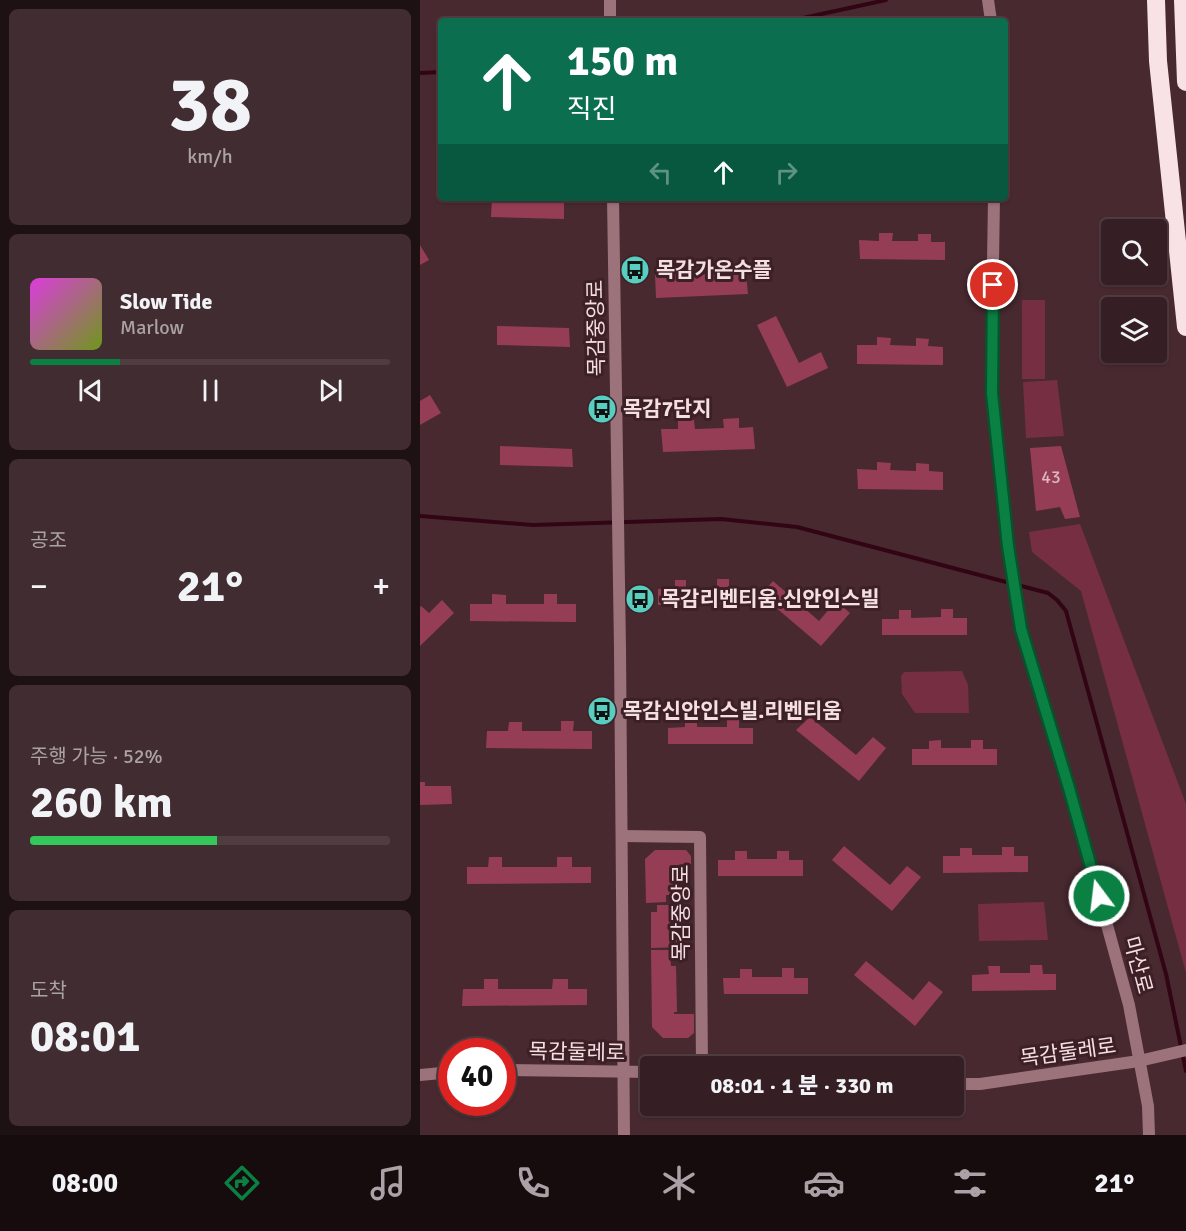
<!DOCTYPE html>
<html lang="ko">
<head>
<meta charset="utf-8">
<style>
	body { margin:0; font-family:Signika,"Noto Sans KR",sans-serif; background:#412c31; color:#f1f3f6; height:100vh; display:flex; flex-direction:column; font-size:22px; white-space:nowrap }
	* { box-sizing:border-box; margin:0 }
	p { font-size:20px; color:#aaa2a6 }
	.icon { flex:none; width:33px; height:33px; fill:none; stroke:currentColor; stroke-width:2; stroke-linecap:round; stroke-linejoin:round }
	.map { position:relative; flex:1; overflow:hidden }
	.side { display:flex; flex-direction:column; gap:9px; padding:9px; background:#1e1114; width:420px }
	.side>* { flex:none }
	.hud { position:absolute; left:18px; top:18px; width:570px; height:183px; border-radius:6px; box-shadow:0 2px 4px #0004,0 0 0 2px #503d41; background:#0b6e4f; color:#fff; overflow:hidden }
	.fabs { position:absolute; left:681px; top:219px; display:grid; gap:12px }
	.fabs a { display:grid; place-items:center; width:66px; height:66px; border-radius:6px; background:#361f24; box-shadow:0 2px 4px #0004,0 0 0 2px #503d41; font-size:30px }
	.speed { position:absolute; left:18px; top:1038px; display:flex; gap:12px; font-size:30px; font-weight:700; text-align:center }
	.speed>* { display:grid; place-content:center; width:78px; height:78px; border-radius:50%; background:#361f24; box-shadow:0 2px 4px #0004,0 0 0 2px #503d41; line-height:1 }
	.speed .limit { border:9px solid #d22; background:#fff; color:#111 }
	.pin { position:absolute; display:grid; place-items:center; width:51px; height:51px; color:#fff; margin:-26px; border:3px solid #fff; border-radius:50%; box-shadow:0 2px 6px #0007 }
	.me { position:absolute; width:66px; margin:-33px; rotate:345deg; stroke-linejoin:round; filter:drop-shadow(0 0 4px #0008) }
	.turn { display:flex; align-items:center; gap:21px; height:126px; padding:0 30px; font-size:27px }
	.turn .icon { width:78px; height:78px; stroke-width:2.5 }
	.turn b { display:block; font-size:42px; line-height:51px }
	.lanes { display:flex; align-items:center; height:57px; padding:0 30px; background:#0003; justify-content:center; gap:30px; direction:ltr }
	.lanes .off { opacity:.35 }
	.big { font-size:45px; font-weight:800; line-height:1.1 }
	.side .card { flex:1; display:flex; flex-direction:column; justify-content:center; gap:9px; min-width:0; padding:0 21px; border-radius:9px; background:#412c31 }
	.side .dial { align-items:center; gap:0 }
	.dial b { font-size:78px; line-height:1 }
	.song { display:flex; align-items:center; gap:18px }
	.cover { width:72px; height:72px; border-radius:9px; background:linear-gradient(135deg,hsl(300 70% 55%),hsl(80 70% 35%)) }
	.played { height:6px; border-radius:3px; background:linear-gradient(90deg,#0b8043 25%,#503d41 25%) }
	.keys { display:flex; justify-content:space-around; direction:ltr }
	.heat { display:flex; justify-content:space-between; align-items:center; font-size:33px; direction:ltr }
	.charge { height:9px; border-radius:4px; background:linear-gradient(90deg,#34c759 52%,#503d41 0) }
	.trip { position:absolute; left:220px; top:1056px; width:324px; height:60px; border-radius:6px; background:#361f24; box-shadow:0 2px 4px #0004,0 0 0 2px #503d41; font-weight:800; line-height:60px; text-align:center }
	.tab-bar { display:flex; height:96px; justify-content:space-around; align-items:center; background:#160c0e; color:#aaa2a6 }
	.tab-bar .icon { width:42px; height:42px }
	.tab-bar .active { color:#0b8043 }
	.tab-bar b { font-size:27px; color:#f1f3f6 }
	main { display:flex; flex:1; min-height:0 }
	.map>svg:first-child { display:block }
	.green { fill:#762e43 }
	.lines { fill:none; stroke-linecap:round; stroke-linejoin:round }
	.stream { stroke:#320515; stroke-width:4 }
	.building { fill:#963d56 }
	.minor { stroke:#9c727b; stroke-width:12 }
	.tertiary { stroke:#9c727b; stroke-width:12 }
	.motorway { stroke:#f8e2e6; stroke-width:18 }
	.route-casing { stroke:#07532c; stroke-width:15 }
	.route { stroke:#0b8043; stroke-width:10 }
	.labels { text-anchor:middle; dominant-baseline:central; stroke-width:6; stroke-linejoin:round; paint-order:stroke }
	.number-label { font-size:18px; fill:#dcb6c0 }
	.poi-label { font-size:21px; font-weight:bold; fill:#f4dfe3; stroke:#3d1f26; text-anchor:start }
	.street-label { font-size:21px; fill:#f4dfe3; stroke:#3d1f26 }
</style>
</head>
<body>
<main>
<section class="side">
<div class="card dial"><b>38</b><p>km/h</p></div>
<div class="card">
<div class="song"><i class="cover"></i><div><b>Slow Tide</b><p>Marlow</p></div></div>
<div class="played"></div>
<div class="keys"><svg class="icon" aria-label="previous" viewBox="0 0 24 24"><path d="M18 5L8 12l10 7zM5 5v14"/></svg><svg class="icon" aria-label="pause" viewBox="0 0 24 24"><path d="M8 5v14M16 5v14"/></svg><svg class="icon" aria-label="next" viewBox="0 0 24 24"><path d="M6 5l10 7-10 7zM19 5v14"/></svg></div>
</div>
<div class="card"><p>공조</p>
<div class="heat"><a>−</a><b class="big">21°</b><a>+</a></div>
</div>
<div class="card"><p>주행 가능 · 52%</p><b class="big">260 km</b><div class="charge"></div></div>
<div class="card"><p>도착</p><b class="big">08:01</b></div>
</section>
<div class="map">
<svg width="766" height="1135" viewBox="0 0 766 1135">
	<rect width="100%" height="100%" fill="#482930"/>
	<!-- green -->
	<g class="green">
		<rect x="602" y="300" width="23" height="79"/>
		<polygon points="637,380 644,436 606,438 603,382"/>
		<polygon points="660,524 766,804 766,973 661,591 612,552 609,532"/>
		<polygon points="542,671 548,685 549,713 495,713 482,694 481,676 484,672"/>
		<polygon points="624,902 628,940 559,941 558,904"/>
	</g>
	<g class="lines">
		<!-- stream -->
		<g class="stream">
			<polyline points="369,21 466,0"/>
			<polyline points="0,73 21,72"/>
			<polyline points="0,516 113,525 301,519 377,527 628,593 637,600 646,611 746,974 766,1071"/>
		</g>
	</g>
	<!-- building -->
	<g class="building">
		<polygon points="72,198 144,201 144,219 71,217"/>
		<polygon points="459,233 473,233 472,241 498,241 498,234 511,234 511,242 525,242 525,260 440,259 439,240 459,241"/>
		<polygon points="0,245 9,260 0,265"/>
		<polygon points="312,264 313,273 326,273 328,294 236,298 235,275 252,275 251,267 267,266 268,275 298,274 297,265"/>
		<polygon points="356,316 379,363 401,352 408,368 367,387 337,325"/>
		<polygon points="77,326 149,328 150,347 77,345"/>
		<polygon points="457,337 471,338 470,345 496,346 496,338 509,339 508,346 523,347 523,365 437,364 437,345 457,345"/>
		<polygon points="10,395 21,413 0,425 0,401"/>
		<polygon points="319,418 319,428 333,427 335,449 243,452 241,429 258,429 258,421 274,420 275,429 304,428 303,419"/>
		<polygon points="80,446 152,449 153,467 80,465"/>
		<polygon points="641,446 660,517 645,519 640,507 616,511 610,448"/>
		<polygon points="457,462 471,463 470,470 496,471 496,463 509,464 509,471 523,472 523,490 438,489 437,469 457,470"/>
		<polygon points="297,579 309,579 309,589 322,589 323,605 238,605 238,589 255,589 255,580 266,580 266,588 297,588"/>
		<polygon points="353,581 399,621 416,601 430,613 401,646 341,595"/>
		<polygon points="72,594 86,595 86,604 124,604 124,594 137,594 137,604 156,604 156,622 50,621 50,604 72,604"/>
		<polygon points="22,600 34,613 0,646 0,607 1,606 9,613"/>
		<polygon points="521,609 533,609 533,618 547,618 547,635 462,635 462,619 479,619 479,610 491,610 491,618 521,617"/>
		<polygon points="390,717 436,755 453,737 466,748 439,781 376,730"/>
		<polygon points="319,718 319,728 333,728 333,744 248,744 248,728 265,727 265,719 277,719 277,727 307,727 307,719"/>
		<polygon points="141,721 154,721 153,731 172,731 172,749 66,748 67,731 88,731 89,722 102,722 102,731 141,731"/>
		<polygon points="521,740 521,748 551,748 551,740 563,740 563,749 577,749 577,765 492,765 492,749 509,749 509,741"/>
		<polygon points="0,782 5,782 5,786 31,786 32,804 0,805"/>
		<polygon points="424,846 470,885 487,866 501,877 472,911 412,860"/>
		<polygon points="582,847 594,847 594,856 608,856 608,872 523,873 523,856 540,856 540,848 552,848 552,855 582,855"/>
		<polygon points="235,850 266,850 271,856 271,864 266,864 266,873 256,873 256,895 246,895 246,902 226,903 225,859"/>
		<polygon points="315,851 327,851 327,859 357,859 357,851 369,851 369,860 383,860 383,876 298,876 298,860 315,860"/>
		<polygon points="69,857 82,857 82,867 137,867 137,857 152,857 152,867 171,867 171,883 47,884 47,867 68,867"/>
		<polygon points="237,905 257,905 257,911 264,911 264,947 231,948 231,912 237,912"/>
		<polygon points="231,950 250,950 251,966 256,966 257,1012 254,1012 254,1014 274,1014 274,1033 268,1038 243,1038 232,1027"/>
		<polygon points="446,961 493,1000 509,981 523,992 495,1026 434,975"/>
		<polygon points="610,965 622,965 623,974 636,974 636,990 552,991 552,975 569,974 568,966 580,966 580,973 610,973"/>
		<polygon points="362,968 374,968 374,978 388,978 388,994 304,994 303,978 320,978 320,969 332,969 332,977 362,977"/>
		<polygon points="64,979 78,979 78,989 132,989 133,979 148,979 148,989 167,989 167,1005 42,1006 43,989 64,989"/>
	</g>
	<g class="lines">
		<!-- minor -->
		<g class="minor">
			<polyline points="190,0 190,21"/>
			<polyline points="193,198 200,649 204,1135"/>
			<polyline points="202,836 280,837 282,1066"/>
		</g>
		<!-- tertiary -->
		<g class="tertiary">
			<polyline points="568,0 571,21"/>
			<polyline points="574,198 571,393 588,546 601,629 649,787 709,1005 728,1106 729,1135"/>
			<polyline points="82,1070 231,1072"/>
			<polyline points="0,1075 32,1072"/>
			<polyline points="534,1084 560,1084 719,1061 766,1050"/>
		</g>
		<!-- motorway -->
		<g class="motorway">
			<polyline points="736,0 738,61 766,327"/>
			<polyline points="763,0 766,82"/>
		</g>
	</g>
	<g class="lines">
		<!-- route casing -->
		<g class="route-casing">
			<polyline id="route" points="573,285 572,393 588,546 601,629 649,788 679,896"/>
		</g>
		<!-- route -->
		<use href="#route" class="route"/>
	</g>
	<!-- icons -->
	<defs>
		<g id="bus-disc" transform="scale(1.5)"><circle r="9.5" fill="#58cec0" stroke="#3d1f26"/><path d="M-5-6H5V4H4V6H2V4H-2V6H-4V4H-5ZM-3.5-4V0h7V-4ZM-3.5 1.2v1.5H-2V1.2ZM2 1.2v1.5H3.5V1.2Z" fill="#111"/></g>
	</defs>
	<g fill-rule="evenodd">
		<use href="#bus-disc" x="215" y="270"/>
		<use href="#bus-disc" x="182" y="409"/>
		<use href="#bus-disc" x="220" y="599"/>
		<use href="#bus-disc" x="182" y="711"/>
	</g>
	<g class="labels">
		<!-- number labels -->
		<g class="number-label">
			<text x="631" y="477">43</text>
		</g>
		<!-- poi labels -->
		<g class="poi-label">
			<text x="236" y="270">목감가온수플</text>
			<text x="203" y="409">목감7단지</text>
			<text x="241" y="599">목감리벤티움.신안인스빌</text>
			<text x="203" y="711">목감신안인스빌.리벤티움</text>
		</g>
		<!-- street labels -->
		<g class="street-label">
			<text transform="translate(176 328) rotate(-91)">목감중앙로</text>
			<text transform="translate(261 913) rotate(-90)">목감중앙로</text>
			<text transform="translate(718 965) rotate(75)">마산로</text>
			<text transform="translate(157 1052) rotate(1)">목감둘레로</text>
			<text transform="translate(648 1052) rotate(-8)">목감둘레로</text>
		</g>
	</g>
</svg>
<div class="fabs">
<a><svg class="icon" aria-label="search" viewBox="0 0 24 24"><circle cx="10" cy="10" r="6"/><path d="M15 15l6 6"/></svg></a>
<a><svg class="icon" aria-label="layers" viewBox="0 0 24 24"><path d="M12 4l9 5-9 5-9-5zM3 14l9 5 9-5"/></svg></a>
</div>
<div class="speed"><div class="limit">40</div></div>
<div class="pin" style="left:573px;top:285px;background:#d93025"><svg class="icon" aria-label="arrive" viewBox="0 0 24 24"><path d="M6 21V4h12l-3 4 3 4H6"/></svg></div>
<svg class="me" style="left:679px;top:896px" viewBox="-20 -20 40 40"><circle r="17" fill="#0b8043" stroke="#fff" stroke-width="3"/><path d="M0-11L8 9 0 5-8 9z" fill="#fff"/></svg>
<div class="trip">08:01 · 1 분 · 330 m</div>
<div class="hud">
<div class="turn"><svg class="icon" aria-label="ahead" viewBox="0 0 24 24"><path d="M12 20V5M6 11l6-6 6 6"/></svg><div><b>150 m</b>직진</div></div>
<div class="lanes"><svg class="icon off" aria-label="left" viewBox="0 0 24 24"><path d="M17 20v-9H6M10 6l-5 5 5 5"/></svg><svg class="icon" aria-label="ahead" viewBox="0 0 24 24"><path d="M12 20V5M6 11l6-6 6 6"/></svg><svg class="icon off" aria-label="right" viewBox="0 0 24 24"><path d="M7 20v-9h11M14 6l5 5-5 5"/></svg></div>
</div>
</div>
</main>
<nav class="tab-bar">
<b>08:00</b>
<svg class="icon active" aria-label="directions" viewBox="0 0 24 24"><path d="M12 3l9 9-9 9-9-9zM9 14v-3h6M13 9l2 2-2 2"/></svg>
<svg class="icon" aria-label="music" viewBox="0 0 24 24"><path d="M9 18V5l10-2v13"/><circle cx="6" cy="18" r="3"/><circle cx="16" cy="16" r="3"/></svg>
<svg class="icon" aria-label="phone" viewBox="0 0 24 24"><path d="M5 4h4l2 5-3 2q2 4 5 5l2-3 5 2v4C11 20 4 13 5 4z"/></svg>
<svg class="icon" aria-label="climate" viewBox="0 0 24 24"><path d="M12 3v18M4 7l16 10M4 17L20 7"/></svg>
<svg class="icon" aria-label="car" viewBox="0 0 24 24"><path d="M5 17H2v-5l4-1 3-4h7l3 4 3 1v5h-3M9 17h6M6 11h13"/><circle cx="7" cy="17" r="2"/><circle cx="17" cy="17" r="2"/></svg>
<svg class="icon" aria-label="filters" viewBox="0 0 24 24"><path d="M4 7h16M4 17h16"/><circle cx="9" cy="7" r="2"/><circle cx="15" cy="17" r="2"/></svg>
<b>21°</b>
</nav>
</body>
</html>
